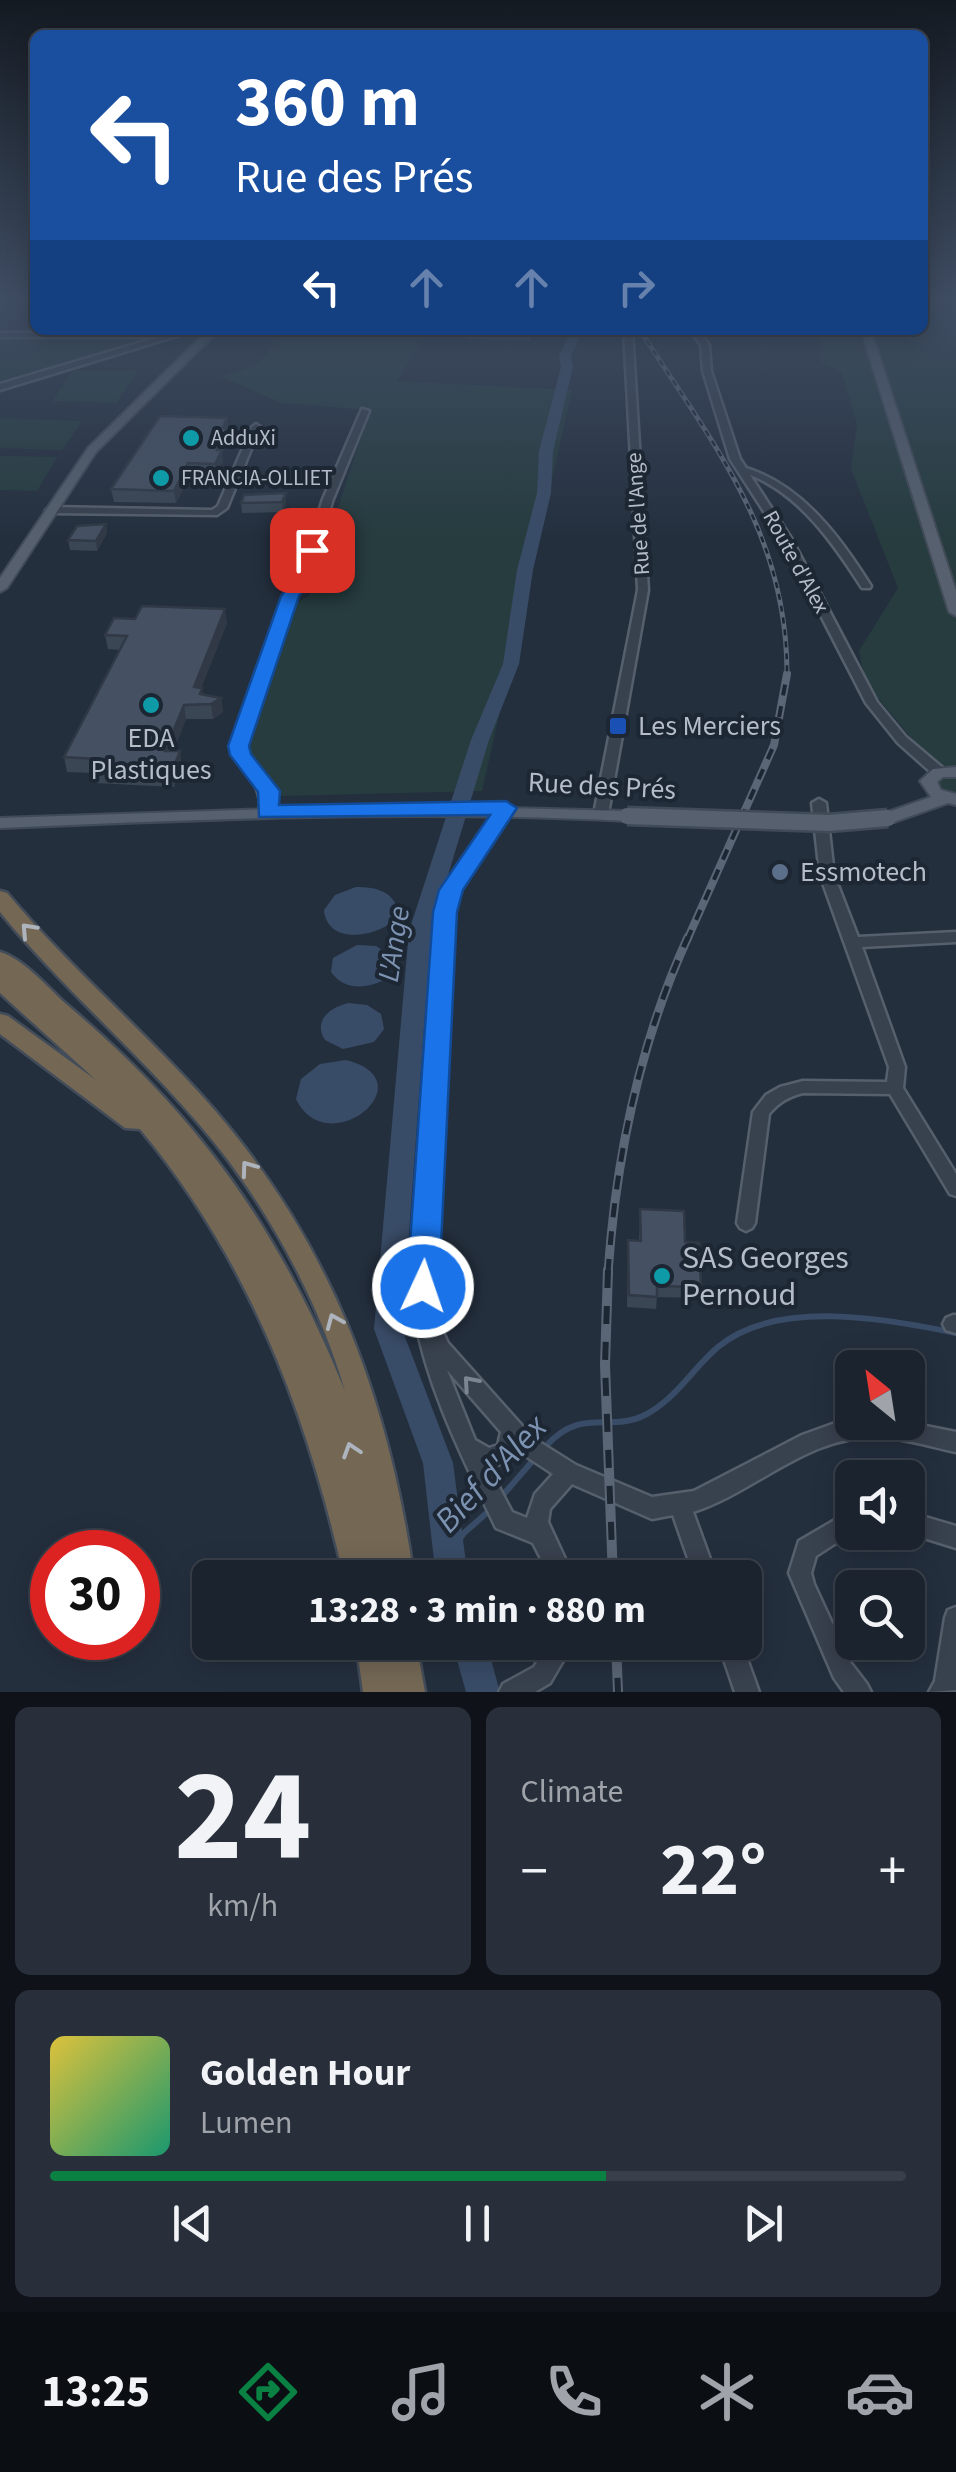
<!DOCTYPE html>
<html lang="en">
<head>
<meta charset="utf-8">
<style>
	body { margin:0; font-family:"Source Sans 3",sans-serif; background:#282f3a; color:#f1f3f6; height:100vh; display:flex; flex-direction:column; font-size:38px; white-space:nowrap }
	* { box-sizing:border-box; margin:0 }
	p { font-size:32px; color:#a0a4aa }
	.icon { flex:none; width:55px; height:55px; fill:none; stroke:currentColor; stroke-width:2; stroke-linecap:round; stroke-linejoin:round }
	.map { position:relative; height:1692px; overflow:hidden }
	.panel { display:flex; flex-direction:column; gap:15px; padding:15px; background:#0f1319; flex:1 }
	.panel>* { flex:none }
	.top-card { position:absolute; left:30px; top:30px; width:898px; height:305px; border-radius:15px; box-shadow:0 5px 25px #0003,0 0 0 2px #39404a; background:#1a4fa0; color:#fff; overflow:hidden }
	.needle { width:65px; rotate:330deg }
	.tools { position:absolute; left:835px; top:1350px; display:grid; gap:20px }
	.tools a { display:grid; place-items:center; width:90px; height:90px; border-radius:15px; background:#1b232e; box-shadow:0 5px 25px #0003,0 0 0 2px #39404a; font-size:50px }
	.speed { position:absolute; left:30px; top:1530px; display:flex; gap:20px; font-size:50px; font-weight:700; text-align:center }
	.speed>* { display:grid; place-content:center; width:130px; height:130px; border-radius:50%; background:#1b232e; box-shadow:0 5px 25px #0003,0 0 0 2px #39404a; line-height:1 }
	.speed .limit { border:15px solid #d22; background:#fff; color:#111 }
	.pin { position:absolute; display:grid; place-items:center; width:85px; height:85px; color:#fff; margin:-42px; border-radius:20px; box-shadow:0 5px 15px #0006 }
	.me { position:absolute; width:110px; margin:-55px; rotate:3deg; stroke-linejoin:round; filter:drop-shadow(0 0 8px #0008) }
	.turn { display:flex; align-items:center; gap:35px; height:210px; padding:0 40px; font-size:45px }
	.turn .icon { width:130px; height:130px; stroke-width:2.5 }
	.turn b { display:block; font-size:70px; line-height:85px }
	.lanes { display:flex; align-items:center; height:95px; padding:0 40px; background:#0003; justify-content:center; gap:50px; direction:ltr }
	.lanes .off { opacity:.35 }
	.big { font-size:75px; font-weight:700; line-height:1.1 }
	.panel .tile { flex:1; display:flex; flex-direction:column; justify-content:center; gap:15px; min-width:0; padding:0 35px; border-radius:15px; background:#282f3a }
	.panel .dial { align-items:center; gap:0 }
	.dial b { font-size:130px; line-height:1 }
	.song { display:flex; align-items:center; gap:30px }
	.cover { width:120px; height:120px; border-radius:15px; background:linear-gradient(135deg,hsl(50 70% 55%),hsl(160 70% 35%)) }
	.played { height:10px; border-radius:5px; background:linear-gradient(90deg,#0b8043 65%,#39404a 65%) }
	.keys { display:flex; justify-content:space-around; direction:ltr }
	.heat { display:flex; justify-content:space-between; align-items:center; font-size:55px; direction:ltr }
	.panel .tiles { flex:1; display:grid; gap:15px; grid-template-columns:1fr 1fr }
	.tile:last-child { grid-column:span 2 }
	.trip { position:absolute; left:192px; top:1560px; width:570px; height:100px; border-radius:15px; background:#1b232e; box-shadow:0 5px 25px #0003,0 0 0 2px #39404a; font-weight:700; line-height:100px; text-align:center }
	.menu { display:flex; height:160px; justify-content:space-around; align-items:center; background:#0b0e12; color:#a0a4aa }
	.menu .icon { width:70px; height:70px }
	.menu .selected { color:#0b8043 }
	.menu b { font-size:45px; color:#f1f3f6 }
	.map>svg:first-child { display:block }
	.green { fill:#263c3f }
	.water { fill:#394c67 }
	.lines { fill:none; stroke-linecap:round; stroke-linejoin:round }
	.stream { stroke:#394c67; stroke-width:6 }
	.river { fill:#394c67; fill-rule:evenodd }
	.minor-casing { stroke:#565f6c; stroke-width:5 }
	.major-casing { stroke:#414a57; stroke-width:4 }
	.highway-casing { stroke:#434c59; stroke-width:5 }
	.minor { fill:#38414e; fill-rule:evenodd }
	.major { fill:#56606e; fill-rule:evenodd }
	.highway { fill:#746855; fill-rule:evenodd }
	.rail-far3-casing { stroke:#5a6575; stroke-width:5 }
	.rail-far2-casing { stroke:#5a6575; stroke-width:8 }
	.rail-far1-casing { stroke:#5a6575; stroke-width:9 }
	.rail-casing { stroke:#5a6575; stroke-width:10 }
	.rail-far3 { stroke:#1d2633; stroke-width:2.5; stroke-dasharray:6; stroke-linecap:butt }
	.rail-far2 { stroke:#1d2633; stroke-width:4; stroke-dasharray:11; stroke-linecap:butt }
	.rail-far1 { stroke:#1d2633; stroke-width:5; stroke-dasharray:14; stroke-linecap:butt }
	.rail { stroke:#1d2633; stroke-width:6; stroke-dasharray:18; stroke-linecap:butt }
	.major-bridge-casing { stroke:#414a57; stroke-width:21; stroke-linecap:butt }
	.major-bridge { stroke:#56606e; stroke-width:16 }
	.wall { fill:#3b4654 }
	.shaded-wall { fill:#303945 }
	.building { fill:#455162; stroke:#303945; stroke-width:2.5 }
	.oneway { stroke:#aeb4bd }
	.oneway2 { stroke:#7c8592 }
	.route { fill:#1a73e8; stroke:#114b97; stroke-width:2.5 }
	.culture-dot { fill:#0f9aa8; stroke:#1d2633; stroke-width:4 }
	.transit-dot { fill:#1a4fb4; stroke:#1d2633; stroke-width:4 }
	.service-dot { fill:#5c6f8a; stroke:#1d2633; stroke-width:4 }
	.labels { text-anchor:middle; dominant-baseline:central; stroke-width:8; stroke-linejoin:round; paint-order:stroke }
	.far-poi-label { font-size:22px; fill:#b4bcc9; stroke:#1d2633; text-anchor:start }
	.far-street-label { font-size:22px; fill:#b4bcc9; stroke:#1d2633 }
	.poi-label { font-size:28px; fill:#b4bcc9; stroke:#1d2633; text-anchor:start }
	.street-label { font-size:28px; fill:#b4bcc9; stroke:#1d2633 }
	.water-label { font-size:30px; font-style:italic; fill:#7c92b1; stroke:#1d2633 }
	.near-poi-label { font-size:32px; fill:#b4bcc9; stroke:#1d2633; text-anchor:start }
	.near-water-label { font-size:35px; font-style:italic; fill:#7c92b1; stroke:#1d2633 }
</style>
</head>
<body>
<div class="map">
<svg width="956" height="1692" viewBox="0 0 956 1692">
	<rect width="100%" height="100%" fill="#242f3e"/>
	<!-- green -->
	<g class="green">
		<polygon points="923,301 956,301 956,793 944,790 938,781 955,774 919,747 866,684 859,651 898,588 851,469 857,424 841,371 820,362 821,330 922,330"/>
		<polygon points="288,330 430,330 397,381 572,390 482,791 282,796 249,753 257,717 296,603 309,596 370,410 280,403 221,376 256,366"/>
		<polygon points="155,337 0,382 0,339"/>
		<polygon points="73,371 137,371 117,403 52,401"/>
		<polygon points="0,418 82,421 62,450 0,448"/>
		<polygon points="0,456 57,457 37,491 0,490"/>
	</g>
	<!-- water -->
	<g class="water">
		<path d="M356 887C374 887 390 890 397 907L392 922C372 938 327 944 324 910L335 895Z"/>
		<path d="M357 945 376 946 389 955 391 968 382 981C364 989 344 990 331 972L333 958Z"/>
		<path d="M348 1003 367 1005 381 1014 384 1029 374 1042 343 1049 325 1040C313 1021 329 1008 348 1003Z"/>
		<path d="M346 1060C429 1081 327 1164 296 1099L301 1079 320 1064Z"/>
	</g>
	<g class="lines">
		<!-- stream -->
		<g class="stream">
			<path d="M546 1446C582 1406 610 1433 645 1415 676 1399 692 1369 718 1347 776 1298 888 1319 956 1333"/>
			<polyline points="503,1495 536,1457"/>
			<polyline points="446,1558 464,1533 490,1510"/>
		</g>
		<!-- river -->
		<g class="river">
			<polygon points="571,330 583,330 571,356 573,367 553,451 551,493 533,570 519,664 489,740 431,931 402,1329 453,1463 468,1578 436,1578 423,1463 374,1329 409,931 471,740 503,664 517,570 537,493 539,451 561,367 559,356"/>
			<polygon points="452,1642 486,1642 500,1692 466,1692"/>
		</g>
		<!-- minor casing -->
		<g class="minor-casing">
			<g id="minor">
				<polygon points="184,330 196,330 0,390 0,384 159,337 0,337 0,333 162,333 162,336"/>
				<polygon points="624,330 632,330 648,590 608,814 601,818 594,814 638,590"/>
				<path d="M690 330H698L709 345 711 371 740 459 746 468C802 485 841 538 871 586L870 588H862C835 546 800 494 750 475L791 538 877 702 906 737 944 769 945 772 944 775H934L898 743 866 703 781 538 730 459 703 371 701 345Z"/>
				<path d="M362 409 369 411 333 499 307 580 295 596 245 746C254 775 275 777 274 812L267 816 260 812C262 778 241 775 233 746L285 596 297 580 323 499Z"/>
				<polygon points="256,424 260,427 227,508 217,515 51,513 46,510 51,507 212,510 218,506 252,427"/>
				<path d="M819 799 826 803 834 875 858 937 956 932V942L862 947 905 1067 903 1088 956 1174V1196L950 1194 890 1094 803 1093C788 1097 779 1102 769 1114L755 1223 752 1228 746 1231 740 1228 737 1223 753 1112 766 1095 780 1087 803 1081 887 1082 889 1067 820 875 812 803Z"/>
				<path d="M506 804 513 808 458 890 452 912 434 1314 436 1326 441 1328 448 1343 533 1438 576 1465 652 1497 694 1491 802 1435 838 1422 852 1421V1422H906L956 1432V1452C931 1447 904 1438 879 1437 809 1434 756 1492 693 1512L717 1578H695L673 1515 652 1519 572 1484 550 1509 548 1522 574 1578H551L533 1543 496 1528C463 1458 428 1391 414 1314L438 912 444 890 501 805ZM447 1370 501 1432 498 1445 489 1448 475 1440ZM518 1451 553 1474 535 1494 527 1518 512 1512 489 1468 514 1459Z"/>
				<polygon points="953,1315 956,1315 956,1333 946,1330 943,1324 946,1318"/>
				<polygon points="852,1510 853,1532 816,1556 811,1573 814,1584 850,1662 867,1684 871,1692 844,1692 834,1678 789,1573 799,1541"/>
				<polygon points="908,1512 956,1526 956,1548 905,1532 908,1532"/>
				<polygon points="956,1607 956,1690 929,1692 935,1681 945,1618 948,1610"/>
				<polygon points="549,1642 574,1642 550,1683 535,1692 499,1692 503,1684 534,1667"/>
				<polygon points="718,1642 741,1642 759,1692 735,1692"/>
			</g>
		</g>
		<!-- major casing -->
		<g class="major-casing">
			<g id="major">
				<polygon points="208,330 219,330 96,452 7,588 0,592 0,578 88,448"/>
				<polygon points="861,330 871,330 956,591 956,616 949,612"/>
				<polygon points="956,767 956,777 943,777 937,782 941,790 956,794 956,805 948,803 894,822 882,822 879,818 882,814 931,797 920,781 933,769"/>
				<path d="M392 805 627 811 636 816 627 821C418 810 209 819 0 828V818Z"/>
			</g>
		</g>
		<!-- highway casing -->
		<g class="highway-casing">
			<g id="highway">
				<path d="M0 891 7 893C68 966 140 1027 203 1097 328 1236 388 1394 414 1578H344C307 1413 249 1260 140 1129L125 1128 0 1034V1014L8 1016 96 1080 0 993V952C24 959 48 988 66 1004 199 1116 280 1231 345 1391 321 1309 279 1229 228 1160 165 1077 84 1009 15 930L0 912Z"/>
				<polygon points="356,1642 416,1642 425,1692 363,1692"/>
			</g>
		</g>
		<!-- minor -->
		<use href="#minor" class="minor"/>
		<!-- major -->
		<use href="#major" class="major"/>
		<!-- highway -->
		<use href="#highway" class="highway"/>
		<!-- rail-far3 casing -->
		<g class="rail-far3-casing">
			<path id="rail-far3" d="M640 330C713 445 788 533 787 676"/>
		</g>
		<!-- rail-far2 casing -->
		<g class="rail-far2-casing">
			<polyline id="rail-far2" points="687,940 774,745 787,674"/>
		</g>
		<!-- rail-far1 casing -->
		<g class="rail-far1-casing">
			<path id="rail-far1" d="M608 1273C616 1156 639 1044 688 937"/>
		</g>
		<!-- rail casing -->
		<g class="rail-casing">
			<g id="rail">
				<polyline points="608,1270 605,1365 613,1578"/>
				<polyline points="616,1642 618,1692"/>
			</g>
		</g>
		<!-- rail-far3 -->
		<use href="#rail-far3" class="rail-far3"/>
		<!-- rail-far2 -->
		<use href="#rail-far2" class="rail-far2"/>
		<!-- rail-far1 -->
		<use href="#rail-far1" class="rail-far1"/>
		<!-- rail -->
		<use href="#rail" class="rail"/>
		<!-- major-bridge casing -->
		<g class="major-bridge-casing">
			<polyline id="major-bridge" points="627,816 829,823 888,818"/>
		</g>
		<!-- major-bridge -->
		<use href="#major-bridge" class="major-bridge"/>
	</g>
	<!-- wall -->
	<g class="wall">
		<polygon points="466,330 534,330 530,341 466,339"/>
		<polygon points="227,418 230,445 221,449 223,462 216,476 190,476 176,503 114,502 111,489"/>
		<polygon points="244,495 286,503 283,512 242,513 241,503"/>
		<polygon points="106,524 107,533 97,551 70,550 68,540"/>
		<polygon points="227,623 201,688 203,695 221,698 223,712 213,719 186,719 173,751 182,766 174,787 95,783 93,773 67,772 64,757 120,650 108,649 105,635"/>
		<polygon points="640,1209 685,1242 701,1287 699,1298 657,1297 656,1309 627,1307 628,1240 639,1241"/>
	</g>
	<!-- shaded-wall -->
	<g class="shaded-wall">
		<polygon points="227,418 229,430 227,434 229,433 230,445 221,449 223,462 216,476 215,464 217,450 223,427"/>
		<polygon points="188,463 190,476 176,503 174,491"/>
		<polygon points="286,493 286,503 283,512 282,502"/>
		<polygon points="106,524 107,533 97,551 96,541"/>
		<polygon points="225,609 227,623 196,701 194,687"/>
		<polygon points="221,698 223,712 213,719 211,704"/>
		<polygon points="184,705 186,719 168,765 165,751"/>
		<polygon points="180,751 182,766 174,787 172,772"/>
	</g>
	<!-- building -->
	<g class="building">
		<polygon points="160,416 227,418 223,427 229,433 220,436 217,450 222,450 215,464 188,463 174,491 111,489"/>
		<polygon points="286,493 282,502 241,503 244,495"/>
		<polygon points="106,524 96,541 68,540 77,526"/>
		<polygon points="142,606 225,609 194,687 202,688 200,694 221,698 211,704 184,705 165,751 180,751 172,772 92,769 97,759 64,757 127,636 105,635 114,618 135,619"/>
		<polygon points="640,1209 684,1211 685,1242 699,1243 701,1287 657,1286 657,1297 629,1295 628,1240 641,1241"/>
	</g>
	<!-- one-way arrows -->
	<defs><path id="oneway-chevron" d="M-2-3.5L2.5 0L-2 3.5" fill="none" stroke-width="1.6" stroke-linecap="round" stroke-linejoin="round" transform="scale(2.5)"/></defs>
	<g class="oneway">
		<use href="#oneway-chevron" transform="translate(28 930) rotate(-133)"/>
		<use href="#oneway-chevron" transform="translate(248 1168) rotate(-126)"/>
		<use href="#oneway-chevron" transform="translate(334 1321) rotate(-113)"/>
		<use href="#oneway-chevron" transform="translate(351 1450) rotate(-108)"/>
	</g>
	<use class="oneway2" href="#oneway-chevron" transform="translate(470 1383) rotate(-131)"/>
	<!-- sky -->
	<linearGradient id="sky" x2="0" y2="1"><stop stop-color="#141a22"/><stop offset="0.56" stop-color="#3f4d63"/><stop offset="1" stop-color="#3f4d63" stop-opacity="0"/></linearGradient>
	<rect width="956" height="538" fill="url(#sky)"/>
	<!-- route -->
	<polygon class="route" points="305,546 320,550 311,580 299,596 249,746 251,754 280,791 279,805 506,801 517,808 463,890 457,912 439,1287 434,1296 423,1300 412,1296 407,1287 433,912 439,890 490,815 259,817 258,792 230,755 228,746 281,596 293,580"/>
	<!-- markers -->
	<g class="culture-dot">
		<circle cx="191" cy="438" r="10"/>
		<circle cx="161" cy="478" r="10"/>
		<circle cx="151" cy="705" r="10"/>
		<circle cx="662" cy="1276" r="10"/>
	</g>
	<rect class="transit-dot" x="608" y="716" width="20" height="20" rx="5"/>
	<circle class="service-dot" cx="780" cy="872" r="10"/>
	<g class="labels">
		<!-- far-poi labels -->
		<g class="far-poi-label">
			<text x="211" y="438">AdduXi</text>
			<text x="181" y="478">FRANCIA-OLLIET</text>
		</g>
		<!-- far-street labels -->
		<g class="far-street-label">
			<text transform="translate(638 514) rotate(-94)">Rue de l'Ange</text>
			<text transform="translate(796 562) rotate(61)">Route d'Alex</text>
		</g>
		<!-- poi labels -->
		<g class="poi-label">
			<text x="638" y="726">Les Merciers</text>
			<text x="151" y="738" text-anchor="middle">EDA<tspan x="151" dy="32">Plastiques</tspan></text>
			<text x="800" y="872">Essmotech</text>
		</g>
		<!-- street labels -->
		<g class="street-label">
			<text transform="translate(602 786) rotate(3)">Rue des Prés</text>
		</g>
		<!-- water labels -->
		<g class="water-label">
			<text transform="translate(394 944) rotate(-81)">L'Ange</text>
		</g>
		<!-- near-poi labels -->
		<g class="near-poi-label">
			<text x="682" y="1258">SAS Georges<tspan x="682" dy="37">Pernoud</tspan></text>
		</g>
		<!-- near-water labels -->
		<g class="near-water-label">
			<text transform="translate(491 1474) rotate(-47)">Bief d'Alex</text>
		</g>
	</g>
</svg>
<div class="tools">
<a><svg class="needle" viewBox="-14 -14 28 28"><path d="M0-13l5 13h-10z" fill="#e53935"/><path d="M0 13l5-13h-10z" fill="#a0a4aa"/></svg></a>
<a><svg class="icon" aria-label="sound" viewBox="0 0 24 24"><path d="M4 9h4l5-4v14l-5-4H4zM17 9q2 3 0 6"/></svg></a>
<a><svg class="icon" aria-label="search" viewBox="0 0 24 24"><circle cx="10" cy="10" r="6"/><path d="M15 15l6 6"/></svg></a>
</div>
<div class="speed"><div class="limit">30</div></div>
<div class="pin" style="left:312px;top:550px;background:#d93025"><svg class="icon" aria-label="arrive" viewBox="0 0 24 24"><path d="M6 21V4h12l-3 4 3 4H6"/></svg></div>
<svg class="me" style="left:423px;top:1287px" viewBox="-20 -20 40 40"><circle r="17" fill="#1a73e8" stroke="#fff" stroke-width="3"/><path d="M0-11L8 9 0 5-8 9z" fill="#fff"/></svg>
<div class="trip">13:28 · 3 min · 880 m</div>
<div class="top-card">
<div class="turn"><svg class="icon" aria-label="left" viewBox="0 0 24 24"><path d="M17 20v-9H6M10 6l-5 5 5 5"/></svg><div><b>360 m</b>Rue des Prés</div></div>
<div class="lanes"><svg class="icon" aria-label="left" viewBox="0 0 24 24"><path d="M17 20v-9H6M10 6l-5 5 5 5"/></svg><svg class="icon off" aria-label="ahead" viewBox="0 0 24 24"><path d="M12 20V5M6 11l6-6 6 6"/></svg><svg class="icon off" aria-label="ahead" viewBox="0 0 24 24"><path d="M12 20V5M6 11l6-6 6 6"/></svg><svg class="icon off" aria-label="right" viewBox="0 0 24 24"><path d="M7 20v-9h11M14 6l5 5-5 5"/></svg></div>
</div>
</div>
<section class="panel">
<div class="tiles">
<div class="tile dial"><b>24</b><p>km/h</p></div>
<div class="tile"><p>Climate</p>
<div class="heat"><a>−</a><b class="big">22°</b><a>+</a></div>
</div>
<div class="tile">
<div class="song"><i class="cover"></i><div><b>Golden Hour</b><p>Lumen</p></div></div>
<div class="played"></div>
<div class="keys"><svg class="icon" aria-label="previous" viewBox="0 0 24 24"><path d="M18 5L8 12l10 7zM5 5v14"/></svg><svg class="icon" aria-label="pause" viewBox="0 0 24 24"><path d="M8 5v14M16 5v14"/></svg><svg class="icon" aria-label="next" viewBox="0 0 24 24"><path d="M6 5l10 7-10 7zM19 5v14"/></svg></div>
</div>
</div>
</section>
<nav class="menu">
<b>13:25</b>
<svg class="icon selected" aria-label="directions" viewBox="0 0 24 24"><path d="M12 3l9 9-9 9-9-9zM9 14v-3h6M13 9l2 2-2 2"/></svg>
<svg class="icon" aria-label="music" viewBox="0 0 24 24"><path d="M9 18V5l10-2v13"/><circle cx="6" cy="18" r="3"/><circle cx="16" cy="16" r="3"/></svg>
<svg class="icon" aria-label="phone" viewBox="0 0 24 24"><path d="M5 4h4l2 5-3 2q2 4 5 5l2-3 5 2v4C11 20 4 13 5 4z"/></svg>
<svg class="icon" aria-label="climate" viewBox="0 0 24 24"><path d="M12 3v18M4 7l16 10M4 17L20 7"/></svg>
<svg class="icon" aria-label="car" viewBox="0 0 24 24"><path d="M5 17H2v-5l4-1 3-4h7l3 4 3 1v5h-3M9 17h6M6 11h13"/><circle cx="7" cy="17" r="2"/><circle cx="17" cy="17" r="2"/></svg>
</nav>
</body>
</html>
